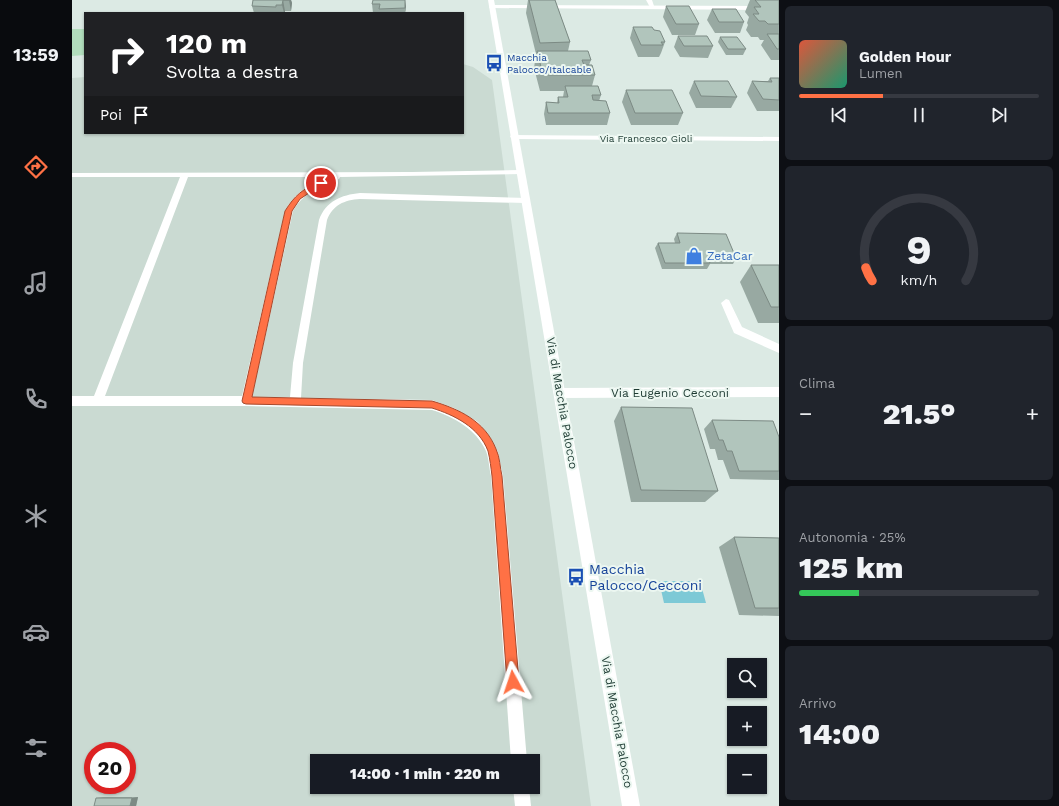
<!DOCTYPE html>
<html lang="it">
<head>
<meta charset="utf-8">
<style>
	body { margin:0; font-family:"Work Sans",sans-serif; background:#20242c; color:#f1f3f6; height:100vh; display:flex; flex-direction:column; font-size:15px; white-space:nowrap }
	* { box-sizing:border-box; margin:0 }
	p { font-size:13px; color:#9ea1a6 }
	.icon { flex:none; width:22px; height:22px; fill:none; stroke:currentColor; stroke-width:2; stroke-linecap:round; stroke-linejoin:round }
	.map { position:relative; flex:1; overflow:hidden }
	.details { display:flex; flex-direction:column; gap:6px; padding:6px; background:#0d0f14; width:280px }
	.details>* { flex:none }
	.guide { position:absolute; left:12px; top:12px; width:380px; height:122px; border-radius:0px; box-shadow:0 1px 3px #0004; background:#202124; color:#fff; overflow:hidden }
	.controls { position:absolute; left:655px; top:658px; display:grid; gap:8px }
	.controls a { display:grid; place-items:center; width:40px; height:40px; border-radius:0px; background:#171b24; box-shadow:0 1px 3px #0004; font-size:20px }
	.speed { position:absolute; left:12px; top:742px; display:flex; gap:8px; font-size:20px; font-weight:700; text-align:center }
	.speed>* { display:grid; place-content:center; width:52px; height:52px; border-radius:50%; background:#171b24; box-shadow:0 1px 3px #0004; line-height:1 }
	.speed .limit { border:6px solid #d22; background:#fff; color:#111 }
	.pin { position:absolute; display:grid; place-items:center; width:34px; height:34px; color:#fff; margin:-17px; border:2px solid #fff; border-radius:50%; box-shadow:0 1px 4px #0007 }
	.me { position:absolute; width:44px; margin:-22px; rotate:355deg; stroke-linejoin:round; filter:drop-shadow(0 0 3px #0008) }
	.turn { display:flex; align-items:center; gap:14px; height:84px; padding:0 16px; font-size:18px }
	.turn .icon { width:52px; height:52px; stroke-width:2.5 }
	.turn b { display:block; font-size:28px; line-height:34px }
	.then { display:flex; align-items:center; height:38px; padding:0 16px; background:#0003; gap:8px; font-size:15px }
	.big { font-size:30px; font-weight:800; line-height:1.1 }
	.details .widget { flex:1; display:flex; flex-direction:column; justify-content:center; gap:6px; min-width:0; padding:0 14px; border-radius:6px; background:#20242c }
	.details .dial { align-items:center; gap:0 }
	.dial svg { height:104px; overflow:visible; fill:none; stroke:#363941; stroke-width:7; stroke-linecap:round; text-anchor:middle }
	.dial text { fill:#f1f3f6; stroke:none }
	.song { display:flex; align-items:center; gap:12px }
	.cover { width:48px; height:48px; border-radius:6px; background:linear-gradient(135deg,hsl(10 70% 55%),hsl(160 70% 35%)) }
	.played { height:4px; border-radius:2px; background:linear-gradient(90deg,#ff7145 35%,#363941 35%) }
	.keys { display:flex; justify-content:space-around; direction:ltr }
	.heat { display:flex; justify-content:space-between; align-items:center; font-size:22px; direction:ltr }
	.charge { height:6px; border-radius:3px; background:linear-gradient(90deg,#34c759 25%,#363941 0) }
	.trip { position:absolute; left:238px; top:754px; width:230px; height:40px; border-radius:0px; background:#171b24; box-shadow:0 1px 3px #0004; font-weight:800; line-height:40px; text-align:center }
	main { display:flex; flex:1; min-height:0 }
	.menu { display:flex; flex-direction:column; width:72px; justify-content:space-around; align-items:center; background:#090b0e; color:#9ea1a6 }
	.menu .icon { width:28px; height:28px }
	.menu .active { color:#ff7145 }
	.menu b { font-size:18px; color:#f1f3f6 }
	.map>svg:first-child { display:block }
	.built { fill:#cadad2; fill-rule:evenodd }
	.green { fill:#b2debd }
	.water { fill:#7dc9d6 }
	.lines { fill:none; stroke-linecap:round; stroke-linejoin:round }
	.service { fill:#fff; fill-rule:evenodd }
	.minor { fill:#fff; fill-rule:evenodd }
	.tertiary { fill:#fff; fill-rule:evenodd }
	.wall { fill:#98a9a2 }
	.shaded-wall { fill:#7c8a84 }
	.building { fill:#b1c5bc; stroke:#7c8a84 }
	.route { fill:#ff7145; stroke:#a6492d }
	.labels { text-anchor:middle; dominant-baseline:central; stroke-width:4; stroke-linejoin:round; paint-order:stroke }
	.far-transit-label { font-size:10px; fill:#164399; stroke:#ecf7f1; text-anchor:start }
	.far-street-label { font-size:10px; fill:#1d3a32; stroke:#ecf7f1 }
	.shop-label { font-size:12px; fill:#366cbe; stroke:#ecf7f1; text-anchor:start }
	.street-label { font-size:12px; fill:#1d3a32; stroke:#ecf7f1 }
	.near-transit-label { font-size:14px; fill:#164399; stroke:#ecf7f1; text-anchor:start }
</style>
</head>
<body>
<main>
<nav class="menu">
<b>13:59</b>
<svg class="icon active" aria-label="directions" viewBox="0 0 24 24"><path d="M12 3l9 9-9 9-9-9zM9 14v-3h6M13 9l2 2-2 2"/></svg>
<svg class="icon" aria-label="music" viewBox="0 0 24 24"><path d="M9 18V5l10-2v13"/><circle cx="6" cy="18" r="3"/><circle cx="16" cy="16" r="3"/></svg>
<svg class="icon" aria-label="phone" viewBox="0 0 24 24"><path d="M5 4h4l2 5-3 2q2 4 5 5l2-3 5 2v4C11 20 4 13 5 4z"/></svg>
<svg class="icon" aria-label="climate" viewBox="0 0 24 24"><path d="M12 3v18M4 7l16 10M4 17L20 7"/></svg>
<svg class="icon" aria-label="car" viewBox="0 0 24 24"><path d="M5 17H2v-5l4-1 3-4h7l3 4 3 1v5h-3M9 17h6M6 11h13"/><circle cx="7" cy="17" r="2"/><circle cx="17" cy="17" r="2"/></svg>
<svg class="icon" aria-label="filters" viewBox="0 0 24 24"><path d="M4 7h16M4 17h16"/><circle cx="9" cy="7" r="2"/><circle cx="15" cy="17" r="2"/></svg>
</nav>
<div class="map">
<svg width="707" height="806" viewBox="0 0 707 806">
	<rect width="100%" height="100%" fill="#dceae4"/>
	<!-- built -->
	<path class="built" d="M391 64 401 67 420 80 519 806H0V78L13 77V133H391ZM21 751H55V785H21ZM245 761H461V787H245Z"/>
	<!-- green -->
	<polygon class="green" points="0,29 13,29 13,55 0,56"/>
	<!-- water -->
	<polygon class="water" points="587,581 628,581 634,603 592,603"/>
	<g class="lines">
		<!-- service -->
		<g class="service">
			<polygon points="574,0 580,0 583,9 579,9"/>
			<path d="M448 170 452 172 451 174 268 177 267 179C248 186 231 193 221 211L180 397H218L221 363 247 220C254 201 269 195 288 193L456 198 457 200 456 202 453 203 288 199C272 200 261 205 255 220L231 363 229 398 360 400 382 408 406 422 418 437 426 452 431 476 455 761H439L419 476C417 468 417 459 414 451 404 429 382 417 360 410L174 406H0V396H22L108 177H0V173L340 172ZM116 177H257C238 184 223 192 213 211L170 396H33Z"/>
			<polygon points="654,299 657,300 670,327 707,344 707,353 662,333 649,303"/>
			<polygon points="441,787 457,787 459,806 443,806"/>
		</g>
		<!-- minor -->
		<g class="minor">
			<polygon points="420,5 707,6 707,10 418,8 417,7"/>
			<polygon points="439,135 707,137 707,141 442,139 438,137"/>
			<polygon points="707,387 707,397 488,398 484,396 482,393 484,390 488,388"/>
		</g>
		<!-- tertiary -->
		<polygon class="tertiary" points="416,0 422,0 568,806 550,806"/>
	</g>
	<!-- wall -->
	<g class="wall">
		<polygon points="181,0 219,0 220,3 219,11 213,11 213,13 182,13 180,6"/>
		<polygon points="301,0 334,6 333,13 301,13 300,4"/>
		<polygon points="456,0 483,0 498,42 496,51 519,60 517,65 523,75 520,86 529,95 527,101 538,113 535,125 474,125 472,114 474,102 485,103 486,97 491,97 492,91 468,91 462,68 464,54 454,13"/>
		<polygon points="678,0 707,0 707,60 699,60 689,45 692,40 688,40 686,37 679,37 674,30 676,25 675,23 677,17 673,12"/>
		<polygon points="594,6 627,24 623,35 600,35 591,17"/>
		<polygon points="640,9 672,22 668,33 643,33 635,20"/>
		<polygon points="561,27 582,30 593,42 589,53 587,57 566,57 558,38"/>
		<polygon points="606,36 641,46 636,58 608,57 602,47"/>
		<polygon points="648,37 674,49 671,55 654,55 646,42"/>
		<polygon points="698,78 707,78 707,111 685,111 675,93 680,81 696,81"/>
		<polygon points="622,81 665,97 659,108 624,108 617,93"/>
		<polygon points="554,90 611,113 606,125 559,125 550,102"/>
		<polygon points="605,233 664,258 661,264 638,264 635,269 590,269 583,248 586,243 603,243 602,239"/>
		<polygon points="679,265 707,265 707,323 686,323 668,282"/>
		<polygon points="549,407 646,491 633,502 559,502 542,421"/>
		<polygon points="640,420 707,437 707,480 658,479 651,460 646,460 643,449 638,449 632,429"/>
		<polygon points="662,537 707,538 707,616 667,615 647,547"/>
		<polygon points="31,797 66,797 64,806 24,798"/>
	</g>
	<!-- shaded-wall -->
	<g class="shaded-wall">
		<polygon points="211,0 213,11 213,13 212,13 210,5"/>
		<polygon points="217,0 219,0 220,3 219,11"/>
		<polygon points="333,0 334,6 333,13"/>
		<polygon points="66,797 64,806 58,806 60,798"/>
	</g>
	<!-- building -->
	<g class="building">
		<polygon points="181,0 217,0 211,0 210,5 204,5 204,7 180,6"/>
		<polygon points="301,0 333,0 333,8 307,9 308,4 300,4"/>
		<polygon points="457,0 483,0 498,42 468,43"/>
		<polygon points="683,0 707,0 707,24 696,24 693,21 687,21 681,14 687,14 682,7 689,7"/>
		<polygon points="594,6 617,6 627,24 604,24"/>
		<polygon points="640,9 664,9 672,22 647,22"/>
		<polygon points="561,27 580,27 582,30 588,31 593,42 589,42 591,45 569,45"/>
		<polygon points="695,34 707,34 707,49 705,49"/>
		<polygon points="606,36 635,36 641,46 612,46"/>
		<polygon points="648,37 665,37 674,49 656,49"/>
		<polygon points="465,51 516,51 519,60 510,60 512,65 520,65 523,75 471,75"/>
		<polygon points="698,78 707,78 707,100 691,99 680,81 700,82"/>
		<polygon points="622,81 656,81 665,97 629,96"/>
		<polygon points="493,86 526,86 529,95 520,95 521,100 534,101 538,113 476,113 474,102 487,103 486,97 496,97"/>
		<polygon points="554,90 600,90 611,113 563,113"/>
		<polygon points="605,233 654,234 664,258 636,258 638,263 593,263 586,243 608,243"/>
		<polygon points="679,265 707,265 707,307 699,307"/>
		<polygon points="549,407 620,408 646,491 569,490"/>
		<polygon points="640,420 701,421 707,437 707,471 667,471 660,451 655,451 651,440 647,440"/>
		<polygon points="662,537 707,538 707,608 683,608"/>
		<polygon points="24,798 60,798 58,806 22,806"/>
	</g>
	<!-- route -->
	<path class="route" d="M246 182 252 183 228 199 220 211 180 397 360 401C387 409 413 421 424 449 428 457 428 468 430 476L447 682 445 686 441 688 437 686 435 682 420 476C419 468 418 459 416 451 407 427 382 415 360 408L174 404 171 403 170 401 213 211C223 195 230 190 246 182Z"/>
	<!-- icons -->
	<defs>
		<g id="bus-bare" transform="scale(1.38)"><path d="M-5-6H5V4H4V6H2V4H-2V6H-4V4H-5ZM-3.5-4V0h7V-4ZM-3.5 1.2v1.5H-2V1.2ZM2 1.2v1.5H3.5V1.2Z" fill="#1a4fb4" stroke="#ecf7f1" stroke-width="2.5" paint-order="stroke"/></g>
		<g id="shop-bare" transform="scale(1.38)"><path d="M-5-2.5h2.3a2.7 3.5 0 0 1 5.4 0H5L5.5 6h-11ZM-1.5-2.5h3a1.5 2.3 0 0 0-3 0Z" fill="#3f7fe0" stroke="#ecf7f1" stroke-width="2.5" paint-order="stroke"/></g>
	</defs>
	<g fill-rule="evenodd">
		<use href="#bus-bare" x="422" y="63"/>
		<use href="#shop-bare" x="622" y="256"/>
		<use href="#bus-bare" x="504" y="577"/>
	</g>
	<g class="labels">
		<!-- far-transit labels -->
		<g class="far-transit-label">
			<text x="435" y="57">Macchia<tspan x="435" dy="12">Palocco/Italcable</tspan></text>
		</g>
		<!-- far-street labels -->
		<g class="far-street-label">
			<text x="574" y="138">Via Francesco Gioli</text>
		</g>
		<!-- shop labels -->
		<g class="shop-label">
			<text x="635" y="256">ZetaCar</text>
		</g>
		<!-- street labels -->
		<g class="street-label">
			<text x="598" y="393">Via Eugenio Cecconi</text>
			<text transform="translate(490 403) rotate(80)">Via di Macchia Palocco</text>
			<text transform="translate(545 722) rotate(80)">Via di Macchia Palocco</text>
		</g>
		<!-- near-transit labels -->
		<g class="near-transit-label">
			<text x="517" y="569">Macchia<tspan x="517" dy="16">Palocco/Cecconi</tspan></text>
		</g>
	</g>
</svg>
<div class="controls">
<a><svg class="icon" aria-label="search" viewBox="0 0 24 24"><circle cx="10" cy="10" r="6"/><path d="M15 15l6 6"/></svg></a>
<a>+</a>
<a>−</a>
</div>
<div class="speed"><div class="limit">20</div></div>
<div class="pin" style="left:249px;top:183px;background:#d93025"><svg class="icon" aria-label="arrive" viewBox="0 0 24 24"><path d="M6 21V4h12l-3 4 3 4H6"/></svg></div>
<svg class="me" style="left:441px;top:682px" viewBox="-20 -20 40 40"><path d="M0-17L14 15 0 8-14 15z" fill="#ff7145" stroke="#fff" stroke-width="4"/></svg>
<div class="trip">14:00 · 1 min · 220 m</div>
<div class="guide">
<div class="turn"><svg class="icon" aria-label="right" viewBox="0 0 24 24"><path d="M7 20v-9h11M14 6l5 5-5 5"/></svg><div><b>120 m</b>Svolta a destra</div></div>
<div class="then">Poi<svg class="icon" aria-label="arrive" viewBox="0 0 24 24"><path d="M6 21V4h12l-3 4 3 4H6"/></svg></div>
</div>
</div>
<section class="details">
<div class="widget">
<div class="song"><i class="cover"></i><div><b>Golden Hour</b><p>Lumen</p></div></div>
<div class="played"></div>
<div class="keys"><svg class="icon" aria-label="previous" viewBox="0 0 24 24"><path d="M18 5L8 12l10 7zM5 5v14"/></svg><svg class="icon" aria-label="pause" viewBox="0 0 24 24"><path d="M8 5v14M16 5v14"/></svg><svg class="icon" aria-label="next" viewBox="0 0 24 24"><path d="M6 5l10 7-10 7zM19 5v14"/></svg></div>
</div>
<div class="widget dial"><svg viewBox="0 0 100 80">
<path d="M14 69A42 42 0 1 1 86 69"/>
<path d="M14 69A42 42 0 0 1 9 59" stroke="#ff7145"/>
<text x="50" y="56" font-size="32" font-weight="700">9</text>
<text x="50" y="72" font-size="11">km/h</text>
</svg></div>
<div class="widget"><p>Clima</p>
<div class="heat"><a>−</a><b class="big">21.5°</b><a>+</a></div>
</div>
<div class="widget"><p>Autonomia · 25%</p><b class="big">125 km</b><div class="charge"></div></div>
<div class="widget"><p>Arrivo</p><b class="big">14:00</b></div>
</section>
</main>
</body>
</html>
